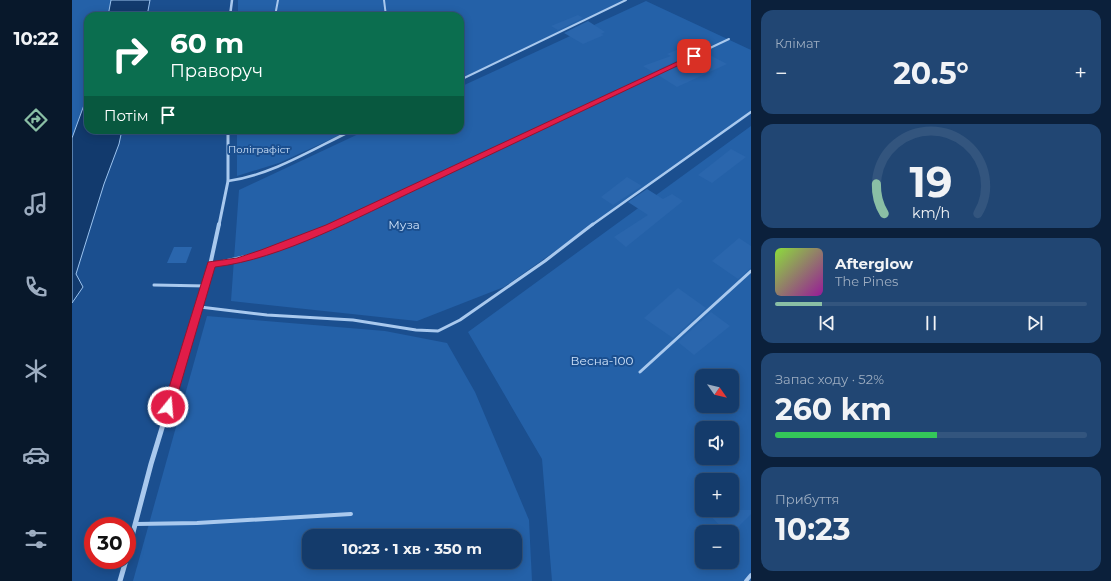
<!DOCTYPE html>
<html lang="uk">
<head>
<meta charset="utf-8">
<style>
	body { margin:0; font-family:Montserrat,sans-serif; background:#214673; color:#f1f3f6; height:100vh; display:flex; flex-direction:column; font-size:15px; white-space:nowrap }
	* { box-sizing:border-box; margin:0 }
	p { font-size:13px; color:#9dadc1 }
	.icon { flex:none; width:22px; height:22px; fill:none; stroke:currentColor; stroke-width:2; stroke-linecap:round; stroke-linejoin:round }
	.map { position:relative; flex:1; overflow:hidden }
	.sheet { display:flex; flex-direction:column; gap:10px; padding:10px; background:#0b203b; width:360px }
	.sheet>* { flex:none }
	.top-card { position:absolute; left:12px; top:12px; width:380px; height:122px; border-radius:12px; box-shadow:0 2px 10px #0003,0 0 0 1px #33557e; background:#0b6e4f; color:#fff; overflow:hidden }
	.needle { width:26px; rotate:124deg }
	.fabs { position:absolute; left:623px; top:369px; display:grid; gap:8px }
	.fabs a { display:grid; place-items:center; width:44px; height:44px; border-radius:8px; background:#143b6b; box-shadow:0 2px 10px #0003,0 0 0 1px #33557e; font-size:20px }
	.speed { position:absolute; left:12px; top:517px; display:flex; gap:8px; font-size:20px; font-weight:700; text-align:center }
	.speed>* { display:grid; place-content:center; width:52px; height:52px; border-radius:50%; background:#143b6b; box-shadow:0 2px 10px #0003,0 0 0 1px #33557e; line-height:1 }
	.speed .limit { border:6px solid #d22; background:#fff; color:#111 }
	.pin { position:absolute; display:grid; place-items:center; width:34px; height:34px; color:#fff; margin:-17px; border-radius:8px; box-shadow:0 2px 6px #0006 }
	.me { position:absolute; width:44px; margin:-22px; rotate:17deg; stroke-linejoin:round; filter:drop-shadow(0 0 3px #0008) }
	.turn { display:flex; align-items:center; gap:14px; height:84px; padding:0 20px; font-size:18px }
	.turn .icon { width:52px; height:52px; stroke-width:2.5 }
	.turn b { display:block; font-size:28px; line-height:34px }
	.then { display:flex; align-items:center; height:38px; padding:0 20px; background:#0003; gap:8px; font-size:15px }
	.big { font-size:30px; font-weight:700; line-height:1.1 }
	.sheet .tile { flex:1; display:flex; flex-direction:column; justify-content:center; gap:6px; min-width:0; padding:0 14px; border-radius:12px; background:#214673 }
	.sheet .dial { align-items:center; gap:0 }
	.dial svg { height:104px; overflow:visible; fill:none; stroke:#33557e; stroke-width:7; stroke-linecap:round; text-anchor:middle }
	.dial text { fill:#f1f3f6; stroke:none }
	.song { display:flex; align-items:center; gap:12px }
	.cover { width:48px; height:48px; border-radius:6px; background:linear-gradient(135deg,hsl(90 70% 55%),hsl(300 70% 35%)) }
	.played { height:4px; border-radius:2px; background:linear-gradient(90deg,#8abfa5 15%,#33557e 15%) }
	.keys { display:flex; justify-content:space-around; direction:ltr }
	.heat { display:flex; justify-content:space-between; align-items:center; font-size:22px; direction:ltr }
	.charge { height:6px; border-radius:3px; background:linear-gradient(90deg,#34c759 52%,#33557e 0) }
	.trip { position:absolute; left:230px; top:529px; width:220px; height:40px; border-radius:12px; background:#143b6b; box-shadow:0 2px 10px #0003,0 0 0 1px #33557e; font-weight:700; line-height:40px; text-align:center }
	main { display:flex; flex:1; min-height:0 }
	.menu { display:flex; flex-direction:column; width:72px; justify-content:space-around; align-items:center; background:#08182b; color:#9dadc1 }
	.menu .icon { width:28px; height:28px }
	.menu .current { color:#8abfa5 }
	.menu b { font-size:18px; color:#f1f3f6 }
	.map>svg:first-child { display:block }
	.green { fill:#2461a8; fill-rule:evenodd }
	.water { fill:#123a6d; stroke:#9cc4f0 }
	.building { fill:#2a66ad }
	.lines { fill:none; stroke-linecap:round; stroke-linejoin:round }
	.lane-far3 { stroke:#a9c9ee; stroke-width:2 }
	.lane-far2 { stroke:#a9c9ee; stroke-width:2.5 }
	.lane-far1 { stroke:#a9c9ee; stroke-width:3 }
	.lane { stroke:#a9c9ee; stroke-width:4 }
	.street-far3 { stroke:#a9c9ee; stroke-width:2.5 }
	.street-far2 { stroke:#a9c9ee; stroke-width:3 }
	.street-far1 { stroke:#a9c9ee; stroke-width:4 }
	.street { stroke:#a9c9ee; stroke-width:5 }
	.route { fill:#e11d48; stroke:#92132f }
	.labels { text-anchor:middle; dominant-baseline:central; stroke-width:4; stroke-linejoin:round; paint-order:stroke }
	.far-park-label { font-size:10px; fill:#cfe3fa; stroke:#1b4f8f }
	.park-label { font-size:12px; fill:#cfe3fa; stroke:#1b4f8f }
</style>
</head>
<body>
<main>
<nav class="menu">
<b>10:22</b>
<svg class="icon current" aria-label="directions" viewBox="0 0 24 24"><path d="M12 3l9 9-9 9-9-9zM9 14v-3h6M13 9l2 2-2 2"/></svg>
<svg class="icon" aria-label="music" viewBox="0 0 24 24"><path d="M9 18V5l10-2v13"/><circle cx="6" cy="18" r="3"/><circle cx="16" cy="16" r="3"/></svg>
<svg class="icon" aria-label="phone" viewBox="0 0 24 24"><path d="M5 4h4l2 5-3 2q2 4 5 5l2-3 5 2v4C11 20 4 13 5 4z"/></svg>
<svg class="icon" aria-label="climate" viewBox="0 0 24 24"><path d="M12 3v18M4 7l16 10M4 17L20 7"/></svg>
<svg class="icon" aria-label="car" viewBox="0 0 24 24"><path d="M5 17H2v-5l4-1 3-4h7l3 4 3 1v5h-3M9 17h6M6 11h13"/><circle cx="7" cy="17" r="2"/><circle cx="17" cy="17" r="2"/></svg>
<svg class="icon" aria-label="filters" viewBox="0 0 24 24"><path d="M4 7h16M4 17h16"/><circle cx="9" cy="7" r="2"/><circle cx="15" cy="17" r="2"/></svg>
</nav>
<div class="map">
<svg width="679" height="581" viewBox="0 0 679 581">
	<rect width="100%" height="100%" fill="#1b4f8f"/>
	<!-- green -->
	<g class="green">
		<polygon points="0,0 39,0 36,16 16,16 16,89 12,105 0,138"/>
		<polygon points="166,0 553,0 388,79 388,16 166,16"/>
		<polygon points="574,1 679,50 679,114 432,287 345,321 159,301 167,190 295,130 388,130 388,87"/>
		<path d="M679 126V581H480L470 459 396 332ZM630 376H660V406H630ZM630 428H660V458H630ZM630 480H660V510H630ZM630 532H660V562H630Z"/>
		<polygon points="165,130 279,130 207,163 165,176"/>
		<path d="M135 316 313 331 375 343 403 392 457 520 460 581H61ZM237 536H443V562H237Z"/>
	</g>
	<!-- water -->
	<g class="water">
		<polygon points="39,0 78,0 75,16 36,16"/>
		<polygon points="16,89 16,130 50,130 47,144 32,184 4,274 11,287 0,303 0,138 12,105"/>
	</g>
	<!-- building -->
	<g class="building">
		<polygon points="506,15 511,18 486,30 479,26"/>
		<polygon points="516,21 533,32 529,34 532,35 511,44 492,33"/>
		<polygon points="617,45 628,50 581,72 571,66 599,56 595,54"/>
		<polygon points="634,53 655,64 605,87 586,75"/>
		<polygon points="659,149 674,157 640,183 626,175"/>
		<polygon points="555,177 570,186 541,205 529,197"/>
		<polygon points="575,189 591,199 600,194 611,201 554,247 542,237 576,215 556,202"/>
		<polygon points="667,238 679,246 679,268 666,279 640,261"/>
		<polygon points="102,247 120,247 114,263 95,263"/>
		<polygon points="606,288 634,308 601,338 572,318"/>
		<polygon points="639,312 658,326 622,355 606,342"/>
		<polygon points="633,510 679,510 679,514 660,533 654,532"/>
	</g>
	<g class="lines">
		<!-- lane-far3 -->
		<g class="lane-far3">
			<polyline points="312,0 314,16"/>
			<polyline points="203,16 206,0"/>
			<polyline points="388,80 554,0"/>
			<polyline points="528,100 657,39"/>
		</g>
		<!-- lane-far2 -->
		<g class="lane-far2">
			<path d="M156 181C200 175 241 149 281 130"/>
			<polyline points="261,225 530,99"/>
			<polyline points="520,225 679,112"/>
		</g>
		<!-- lane-far1 -->
		<g class="lane-far1">
			<polyline points="139,264 185,254 263,224"/>
			<polyline points="82,285 134,286"/>
			<polyline points="128,307 195,315 281,320 344,330 366,331 388,320 473,261 521,224"/>
			<polyline points="568,372 679,271"/>
		</g>
		<!-- lane -->
		<g class="lane">
			<polyline points="64,524 125,523 279,514"/>
			<polyline points="674,581 679,575"/>
		</g>
		<!-- street-far3 -->
		<polyline class="street-far3" points="158,16 160,0"/>
		<!-- street-far2 -->
		<polyline class="street-far2" points="147,225 156,181 156,130"/>
		<!-- street-far1 -->
		<polyline class="street-far1" points="104,383 132,293 147,224"/>
		<!-- street -->
		<g class="street">
			<polyline points="55,555 79,464 104,382"/>
			<polyline points="48,581 54,560"/>
		</g>
	</g>
	<!-- route -->
	<path class="route" d="M622 54 624 55V57C532 101 440 144 348 188 286 217 210 259 143 267L102 407 100 411 96 412 93 411 91 407 136 262 165 258 189 250 254 225Z"/>
	<g class="labels">
		<!-- far-park labels -->
		<g class="far-park-label">
			<text x="187" y="149">Поліграфіст</text>
		</g>
		<!-- park labels -->
		<g class="park-label">
			<text x="332" y="224">Муза</text>
			<text x="530" y="360">Весна-100</text>
		</g>
	</g>
</svg>
<div class="fabs">
<a><svg class="needle" viewBox="-14 -14 28 28"><path d="M0-13l5 13h-10z" fill="#e53935"/><path d="M0 13l5-13h-10z" fill="#9dadc1"/></svg></a>
<a><svg class="icon" aria-label="sound" viewBox="0 0 24 24"><path d="M4 9h4l5-4v14l-5-4H4zM17 9q2 3 0 6"/></svg></a>
<a>+</a>
<a>−</a>
</div>
<div class="speed"><div class="limit">30</div></div>
<div class="pin" style="left:622px;top:56px;background:#d93025"><svg class="icon" aria-label="arrive" viewBox="0 0 24 24"><path d="M6 21V4h12l-3 4 3 4H6"/></svg></div>
<svg class="me" style="left:96px;top:407px" viewBox="-20 -20 40 40"><circle r="17" fill="#e11d48" stroke="#fff" stroke-width="3"/><path d="M0-11L8 9 0 5-8 9z" fill="#fff"/></svg>
<div class="trip">10:23 · 1 хв · 350 m</div>
<div class="top-card">
<div class="turn"><svg class="icon" aria-label="right" viewBox="0 0 24 24"><path d="M7 20v-9h11M14 6l5 5-5 5"/></svg><div><b>60 m</b>Праворуч</div></div>
<div class="then">Потім<svg class="icon" aria-label="arrive" viewBox="0 0 24 24"><path d="M6 21V4h12l-3 4 3 4H6"/></svg></div>
</div>
</div>
<section class="sheet">
<div class="tile"><p>Клімат</p>
<div class="heat"><a>−</a><b class="big">20.5°</b><a>+</a></div>
</div>
<div class="tile dial"><svg viewBox="0 0 100 80">
<path d="M14 69A42 42 0 1 1 86 69"/>
<path d="M14 69A42 42 0 0 1 8 46" stroke="#8abfa5"/>
<text x="50" y="56" font-size="32" font-weight="700">19</text>
<text x="50" y="72" font-size="11">km/h</text>
</svg></div>
<div class="tile">
<div class="song"><i class="cover"></i><div><b>Afterglow</b><p>The Pines</p></div></div>
<div class="played"></div>
<div class="keys"><svg class="icon" aria-label="previous" viewBox="0 0 24 24"><path d="M18 5L8 12l10 7zM5 5v14"/></svg><svg class="icon" aria-label="pause" viewBox="0 0 24 24"><path d="M8 5v14M16 5v14"/></svg><svg class="icon" aria-label="next" viewBox="0 0 24 24"><path d="M6 5l10 7-10 7zM19 5v14"/></svg></div>
</div>
<div class="tile"><p>Запас ходу · 52%</p><b class="big">260 km</b><div class="charge"></div></div>
<div class="tile"><p>Прибуття</p><b class="big">10:23</b></div>
</section>
</main>
</body>
</html>
